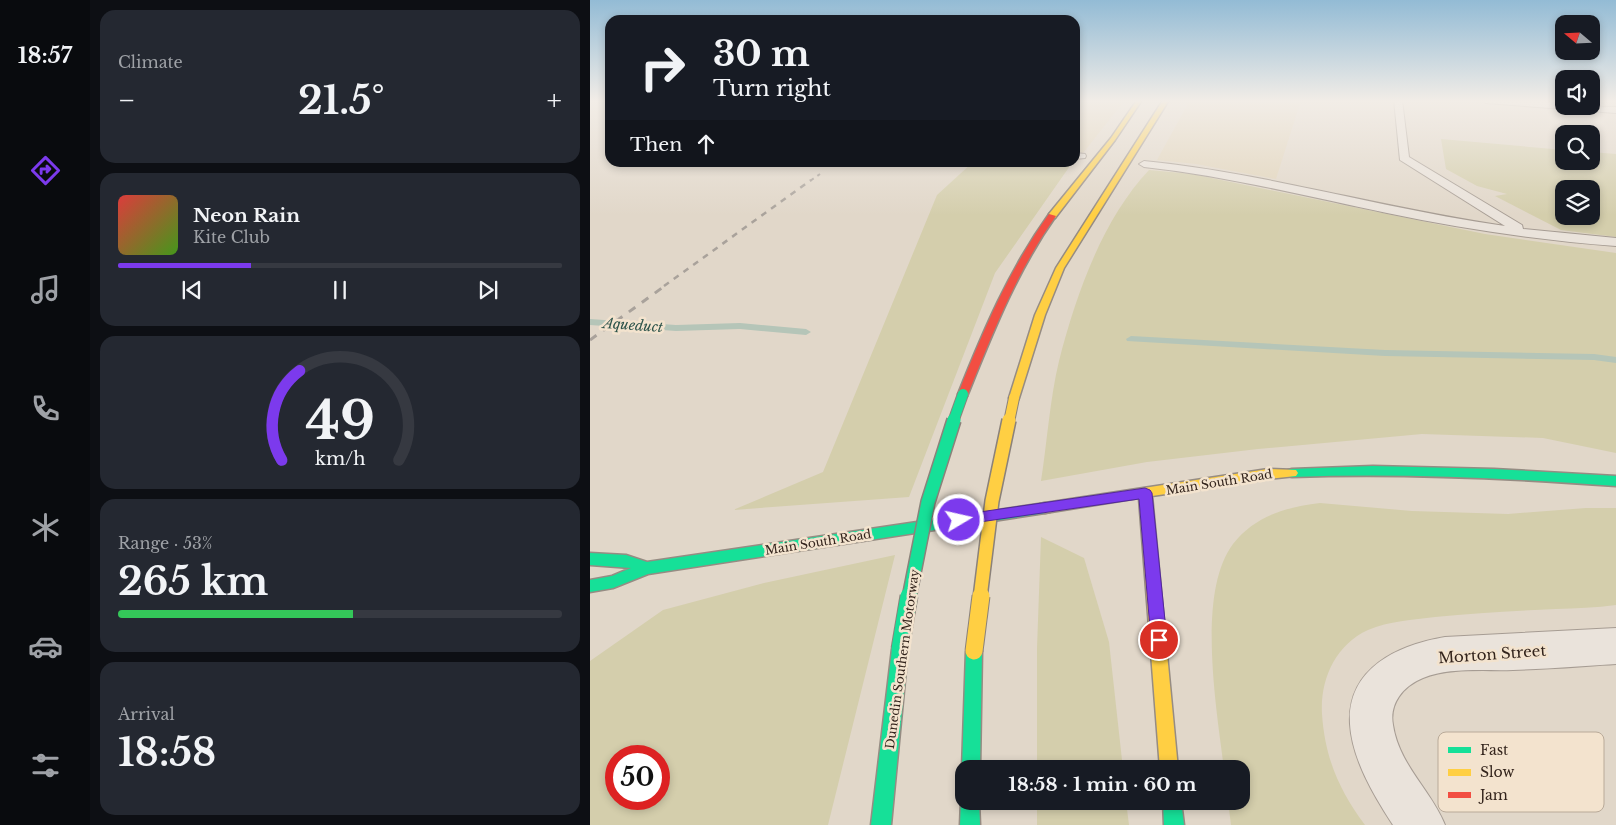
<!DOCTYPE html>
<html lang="en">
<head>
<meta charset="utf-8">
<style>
	body { margin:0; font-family:"Libre Baskerville",serif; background:#242831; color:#f1f3f6; height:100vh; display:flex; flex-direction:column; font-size:19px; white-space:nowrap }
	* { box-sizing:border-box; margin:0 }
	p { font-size:16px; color:#9ea1a6 }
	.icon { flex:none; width:28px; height:28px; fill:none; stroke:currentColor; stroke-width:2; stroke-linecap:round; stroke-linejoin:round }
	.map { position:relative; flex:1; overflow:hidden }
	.sheet { display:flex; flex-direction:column; gap:10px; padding:10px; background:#0d0f14; width:500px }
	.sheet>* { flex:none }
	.banner { position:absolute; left:15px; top:15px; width:475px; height:152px; border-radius:15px; box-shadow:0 2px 8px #0003; background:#171b24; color:#f1f3f6; overflow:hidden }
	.needle { width:32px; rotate:289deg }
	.buttons { position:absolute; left:965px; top:15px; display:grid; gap:10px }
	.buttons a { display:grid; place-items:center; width:45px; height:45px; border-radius:10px; background:#171b24; box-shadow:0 2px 8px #0003; font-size:25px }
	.speed { position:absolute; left:15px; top:745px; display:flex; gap:10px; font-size:25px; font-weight:700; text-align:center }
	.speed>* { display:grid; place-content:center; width:65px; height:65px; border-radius:50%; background:#171b24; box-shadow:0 2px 8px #0003; line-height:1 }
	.speed .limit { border:8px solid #d22; background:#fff; color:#111 }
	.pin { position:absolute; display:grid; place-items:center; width:42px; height:42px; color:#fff; margin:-21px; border:2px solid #fff; border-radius:50%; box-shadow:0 1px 5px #0007 }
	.me { position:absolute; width:55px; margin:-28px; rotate:81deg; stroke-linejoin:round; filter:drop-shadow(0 0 4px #0008) }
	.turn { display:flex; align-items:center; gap:18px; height:105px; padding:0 25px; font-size:22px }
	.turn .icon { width:65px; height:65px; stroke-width:2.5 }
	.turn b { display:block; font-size:35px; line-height:42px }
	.then { display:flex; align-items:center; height:48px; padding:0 25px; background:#0003; gap:10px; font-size:19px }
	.big { font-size:38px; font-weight:700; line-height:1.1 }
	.sheet .card { flex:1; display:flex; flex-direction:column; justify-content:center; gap:8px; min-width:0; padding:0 18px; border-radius:15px; background:#242831 }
	.sheet .dial { align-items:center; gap:0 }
	.dial svg { height:130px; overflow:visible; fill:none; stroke:#363941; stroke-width:7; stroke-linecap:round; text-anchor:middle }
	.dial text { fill:#f1f3f6; stroke:none }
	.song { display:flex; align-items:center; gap:15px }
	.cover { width:60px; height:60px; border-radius:8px; background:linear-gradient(135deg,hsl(0 70% 55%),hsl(100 70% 35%)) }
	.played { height:5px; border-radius:2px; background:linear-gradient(90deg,#7c3aed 30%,#363941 30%) }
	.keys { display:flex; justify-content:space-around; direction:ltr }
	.heat { display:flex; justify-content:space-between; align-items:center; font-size:28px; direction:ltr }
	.charge { height:8px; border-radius:4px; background:linear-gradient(90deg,#34c759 53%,#363941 0) }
	.trip { position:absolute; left:365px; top:760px; width:295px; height:50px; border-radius:15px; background:#171b24; box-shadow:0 2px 8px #0003; font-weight:700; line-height:50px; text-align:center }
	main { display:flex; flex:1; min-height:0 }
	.tabs { display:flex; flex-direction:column; width:90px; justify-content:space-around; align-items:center; background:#090b0e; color:#9ea1a6 }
	.tabs .icon { width:35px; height:35px }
	.tabs .current { color:#7c3aed }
	.tabs b { font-size:22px; color:#f1f3f6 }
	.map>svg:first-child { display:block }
	.farmland { fill:#e1d4ba }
	.green { fill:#d4ceac; fill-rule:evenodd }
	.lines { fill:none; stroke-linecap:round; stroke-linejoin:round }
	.stream { fill:#b5c5b8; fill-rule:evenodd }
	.lane-casing { stroke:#a69c93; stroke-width:2 }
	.street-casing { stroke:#a69c93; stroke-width:2 }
	.fast-casing { stroke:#968c83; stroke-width:3 }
	.slow-casing { stroke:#968c83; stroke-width:3 }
	.jam-casing { stroke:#968c83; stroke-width:3 }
	.lane { fill:#eae3db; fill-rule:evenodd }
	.street { fill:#eae3db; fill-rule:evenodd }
	.fast { fill:#16e098; fill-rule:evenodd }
	.slow { fill:#ffcf43; fill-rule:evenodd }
	.jam { fill:#f24e42; fill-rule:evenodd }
	.rail-far2 { stroke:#a9a29b; stroke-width:2; stroke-dasharray:4.5 4.5; stroke-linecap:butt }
	.rail-far1 { stroke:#a9a29b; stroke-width:2.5; stroke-dasharray:6 6; stroke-linecap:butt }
	.rail { stroke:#a9a29b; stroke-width:3; stroke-dasharray:8 8; stroke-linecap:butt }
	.fast-bridge-far2-casing { stroke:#8b827a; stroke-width:12; stroke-linecap:butt }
	.fast-bridge-far1-casing { stroke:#8b827a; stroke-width:16; stroke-linecap:butt }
	.fast-bridge-casing { stroke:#8b827a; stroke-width:19; stroke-linecap:butt }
	.slow-bridge-far2-casing { stroke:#8b827a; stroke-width:12; stroke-linecap:butt }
	.slow-bridge-far1-casing { stroke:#8b827a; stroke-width:16; stroke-linecap:butt }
	.slow-bridge-casing { stroke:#8b827a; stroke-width:19; stroke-linecap:butt }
	.fast-bridge-far2 { stroke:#16e098; stroke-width:10 }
	.fast-bridge-far1 { stroke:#16e098; stroke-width:13 }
	.fast-bridge { stroke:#16e098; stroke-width:17 }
	.slow-bridge-far2 { stroke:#ffcf43; stroke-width:10 }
	.slow-bridge-far1 { stroke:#ffcf43; stroke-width:13 }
	.slow-bridge { stroke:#ffcf43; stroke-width:17 }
	.route { fill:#7c3aed; stroke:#51269a }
	.labels { text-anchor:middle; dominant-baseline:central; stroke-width:5; stroke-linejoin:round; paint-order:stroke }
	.street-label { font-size:12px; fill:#33241c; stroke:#f3e3ce }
	.water-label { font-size:14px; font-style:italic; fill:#2c534a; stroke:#f3e3ce }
	.near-street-label { font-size:15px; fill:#33241c; stroke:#f3e3ce }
	.key { fill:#f3e3ce; stroke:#b9aa99; stroke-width:1 }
	.key-label { font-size:14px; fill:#33241c }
</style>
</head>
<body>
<main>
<nav class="tabs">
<b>18:57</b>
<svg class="icon current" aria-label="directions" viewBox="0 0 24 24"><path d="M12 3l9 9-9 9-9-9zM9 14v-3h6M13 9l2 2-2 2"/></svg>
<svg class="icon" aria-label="music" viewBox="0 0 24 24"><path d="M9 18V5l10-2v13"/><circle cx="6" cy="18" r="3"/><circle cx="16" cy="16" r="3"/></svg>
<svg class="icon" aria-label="phone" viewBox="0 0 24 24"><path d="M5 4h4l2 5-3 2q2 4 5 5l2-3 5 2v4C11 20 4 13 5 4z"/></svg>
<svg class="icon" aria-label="climate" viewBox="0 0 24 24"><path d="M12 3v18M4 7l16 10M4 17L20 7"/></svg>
<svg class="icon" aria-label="car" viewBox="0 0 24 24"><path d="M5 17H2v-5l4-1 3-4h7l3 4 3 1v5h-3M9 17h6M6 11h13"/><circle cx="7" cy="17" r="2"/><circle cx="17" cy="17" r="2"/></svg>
<svg class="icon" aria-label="filters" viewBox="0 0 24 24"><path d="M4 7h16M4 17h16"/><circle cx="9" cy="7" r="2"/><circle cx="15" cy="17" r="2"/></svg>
</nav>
<section class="sheet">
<div class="card"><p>Climate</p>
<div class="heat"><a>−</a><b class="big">21.5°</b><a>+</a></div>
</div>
<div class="card">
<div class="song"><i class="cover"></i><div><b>Neon Rain</b><p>Kite Club</p></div></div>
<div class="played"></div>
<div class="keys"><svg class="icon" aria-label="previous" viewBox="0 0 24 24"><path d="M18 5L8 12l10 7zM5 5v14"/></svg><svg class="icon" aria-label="pause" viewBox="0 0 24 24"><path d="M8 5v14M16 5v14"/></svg><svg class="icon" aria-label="next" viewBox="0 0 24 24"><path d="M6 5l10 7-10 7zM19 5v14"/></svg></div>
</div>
<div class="card dial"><svg viewBox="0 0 100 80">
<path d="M14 69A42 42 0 1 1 86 69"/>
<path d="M14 69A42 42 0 0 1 25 14" stroke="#7c3aed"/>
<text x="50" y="56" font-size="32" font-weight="700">49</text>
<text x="50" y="72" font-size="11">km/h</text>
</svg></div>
<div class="card"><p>Range · 53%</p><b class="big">265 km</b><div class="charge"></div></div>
<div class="card"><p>Arrival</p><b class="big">18:58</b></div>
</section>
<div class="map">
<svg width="1026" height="825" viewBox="0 0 1026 825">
	<rect width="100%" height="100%" fill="#e1d7c9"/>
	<!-- farmland -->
	<g class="farmland">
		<polygon points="485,100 535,100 493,153 485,150"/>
		<polygon points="600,100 711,100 686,179 606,164 567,160"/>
	</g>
	<!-- green -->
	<g class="green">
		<path d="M851 139 974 150V161H1001V152L1026 154V237L971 230 905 196 917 194 887 186 856 169ZM974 189H1001V216H974Z"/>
		<polygon points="382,163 482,163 405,273 319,497 143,510 233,472 347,195"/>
		<path d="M559 170 602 174 895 234 1026 253V453L953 438 832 434 668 449 557 462 451 481C457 443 460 398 469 361 486 295 512 220 559 170Z"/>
		<path d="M730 503 822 511 918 514 996 508H1026V605C1006 608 986 608 966 609 925 611 885 613 845 617 823 620 799 621 778 630 745 645 730 680 732 714 735 758 749 790 775 825H641L638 801H651V769H634C627 711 606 593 643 544 665 516 696 507 730 503Z"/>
		<polygon points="451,537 494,558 519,642 533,769 447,769 447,648"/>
		<path d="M305 555 238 825H0V661L73 610 174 583ZM69 756V799H26V756Z"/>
		<polygon points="447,801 536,801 539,825 447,825"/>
	</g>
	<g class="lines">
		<!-- stream -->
		<g class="stream">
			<polygon points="0,319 86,325 150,323 216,329 221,332 216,335 150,329 86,331 0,325"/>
			<polygon points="541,336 795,350 1004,354 1026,357 1026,363 1004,360 795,356 537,341 536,339"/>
		</g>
		<!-- lane casing -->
		<g class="lane-casing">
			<g id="lane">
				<path d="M804 100H812L819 157 932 225 933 229 1026 238V246C949 240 873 229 797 213 716 196 636 176 554 167L549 164 554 161C676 173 794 209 915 226L810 160Z"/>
				<polygon points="892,100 928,100 974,103 974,106 1026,107 1026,113 896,103"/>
				<polygon points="485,153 495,154 496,156 495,158 485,159"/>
			</g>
		</g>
		<!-- street casing -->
		<g class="street-casing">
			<path id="street" d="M1026 628V664C992 666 958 669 923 670 894 671 860 667 833 678 813 686 799 704 803 725 809 765 841 790 855 825H803C784 796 762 759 760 724 757 668 808 645 855 637Z"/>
		</g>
		<!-- fast casing -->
		<g class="fast-casing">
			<g id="fast">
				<path d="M783 466 904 469 1026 476V486C918 478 810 473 702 477L698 476 696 473 698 470 702 469Z"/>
				<polygon points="455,503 460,504 462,508 460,512 455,513 58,574 23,588 0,592 0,580 22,576 41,568 0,565 0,553 36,555 57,562"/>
				<polygon points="310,642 316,644 318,649 301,825 281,825 302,649 304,644"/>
				<polygon points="384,644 390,646 392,651 390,769 374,769 374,773 372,769 376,651 378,646"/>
				<polygon points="373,794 374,801 389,801 390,825 370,825 371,801"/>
				<polygon points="573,801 591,801 594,825 574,825"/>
			</g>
		</g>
		<!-- slow casing -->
		<g class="slow-casing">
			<g id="slow">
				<polygon points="547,100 552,100 525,140 465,218 459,218 459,214 521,138"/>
				<polygon points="573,100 579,100 474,268 455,315 429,398 428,400 420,400 419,398 445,315 466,268"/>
				<polygon points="678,469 706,470 708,473 706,476 678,479 562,496 588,769 570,769 549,498 455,513 450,512 448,508 450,504 455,503"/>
			</g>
		</g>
		<!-- jam casing -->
		<g class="jam-casing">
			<path id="jam" d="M459 214 466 216C427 271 403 332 378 394L377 396H369L368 394C393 331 419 270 459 214Z"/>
		</g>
		<!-- lane -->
		<use href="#lane" class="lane"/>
		<!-- street -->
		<use href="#street" class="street"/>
		<!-- fast -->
		<use href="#fast" class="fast"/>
		<!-- slow -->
		<use href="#slow" class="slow"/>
		<!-- jam -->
		<use href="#jam" class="jam"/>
		<!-- rail-far2 -->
		<polyline class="rail-far2" points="220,181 230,174"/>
		<!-- rail-far1 -->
		<polyline class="rail-far1" points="74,286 221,180"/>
		<!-- rail -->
		<polyline class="rail" points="0,340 76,285"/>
		<!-- fast-bridge-far2 casing -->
		<g class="fast-bridge-far2-casing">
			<polyline id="fast-bridge-far2" points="363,422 373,394"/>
		</g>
		<!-- fast-bridge-far1 casing -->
		<g class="fast-bridge-far1-casing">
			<polyline id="fast-bridge-far1" points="319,598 338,502 364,420"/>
		</g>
		<!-- fast-bridge casing -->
		<g class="fast-bridge-casing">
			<polyline id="fast-bridge" points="310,649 319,596"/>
		</g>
		<!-- slow-bridge-far2 casing -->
		<g class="slow-bridge-far2-casing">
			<polyline id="slow-bridge-far2" points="419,422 424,398"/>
		</g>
		<!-- slow-bridge-far1 casing -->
		<g class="slow-bridge-far1-casing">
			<polyline id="slow-bridge-far1" points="390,598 402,501 419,420"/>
		</g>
		<!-- slow-bridge casing -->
		<g class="slow-bridge-casing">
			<polyline id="slow-bridge" points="384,651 391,596"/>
		</g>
		<!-- fast-bridge-far2 -->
		<use href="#fast-bridge-far2" class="fast-bridge-far2"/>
		<!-- fast-bridge-far1 -->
		<use href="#fast-bridge-far1" class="fast-bridge-far1"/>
		<!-- fast-bridge -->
		<use href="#fast-bridge" class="fast-bridge"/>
		<!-- slow-bridge-far2 -->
		<use href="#slow-bridge-far2" class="slow-bridge-far2"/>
		<!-- slow-bridge-far1 -->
		<use href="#slow-bridge-far1" class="slow-bridge-far1"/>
		<!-- slow-bridge -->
		<use href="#slow-bridge" class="slow-bridge"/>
	</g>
	<!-- sky -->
	<linearGradient id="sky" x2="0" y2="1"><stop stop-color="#93bbd5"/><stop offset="0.47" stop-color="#f2ede7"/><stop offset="1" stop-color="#f2ede7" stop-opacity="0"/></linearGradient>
	<rect width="1026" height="215" fill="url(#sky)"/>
	<!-- route -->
	<polygon class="route" points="555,488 560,490 562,493 577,640 575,645 569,647 563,645 561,640 549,499 369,525 364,524 362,520 364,516 369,515"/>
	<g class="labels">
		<!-- street labels -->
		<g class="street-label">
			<text transform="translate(629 482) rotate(-9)">Main South Road</text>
			<text transform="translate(228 542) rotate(-9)">Main South Road</text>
			<text transform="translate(312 659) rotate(-82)">Dunedin Southern Motorway</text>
		</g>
		<!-- water labels -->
		<g class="water-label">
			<text transform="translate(43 325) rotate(4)">Aqueduct</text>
		</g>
		<!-- near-street labels -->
		<g class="near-street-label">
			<text transform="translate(902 654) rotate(-4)">Morton Street</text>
		</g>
	</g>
	<!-- legend -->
	<rect x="848" y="732" width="166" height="80" rx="8" class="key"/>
	<rect x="858" y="747" width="23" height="6" fill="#16e098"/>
	<rect x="858" y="769" width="23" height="7" fill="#ffcf43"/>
	<rect x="858" y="792" width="23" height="6" fill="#f24e42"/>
	<g class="key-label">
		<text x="890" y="755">Fast</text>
		<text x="890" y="777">Slow</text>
		<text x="890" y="800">Jam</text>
	</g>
</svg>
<div class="buttons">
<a><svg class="needle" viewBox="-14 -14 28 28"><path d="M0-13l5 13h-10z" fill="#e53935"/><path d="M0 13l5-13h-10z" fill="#9ea1a6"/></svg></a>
<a><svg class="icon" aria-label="sound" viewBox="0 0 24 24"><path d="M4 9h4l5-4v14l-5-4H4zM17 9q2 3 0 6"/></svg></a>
<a><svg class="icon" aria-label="search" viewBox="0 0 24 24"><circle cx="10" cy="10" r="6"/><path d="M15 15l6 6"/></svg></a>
<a><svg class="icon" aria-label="layers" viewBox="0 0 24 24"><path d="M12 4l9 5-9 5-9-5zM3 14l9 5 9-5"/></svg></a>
</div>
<div class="speed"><div class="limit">50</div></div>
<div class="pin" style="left:569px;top:640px;background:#d93025"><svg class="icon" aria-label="arrive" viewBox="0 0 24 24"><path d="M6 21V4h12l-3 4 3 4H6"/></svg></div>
<svg class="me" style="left:369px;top:520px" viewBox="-20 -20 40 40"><circle r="17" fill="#7c3aed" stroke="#fff" stroke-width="3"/><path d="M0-11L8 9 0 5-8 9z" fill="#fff"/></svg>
<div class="trip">18:58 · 1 min · 60 m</div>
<div class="banner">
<div class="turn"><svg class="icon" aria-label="right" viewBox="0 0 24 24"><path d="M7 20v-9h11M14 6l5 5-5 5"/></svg><div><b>30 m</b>Turn right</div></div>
<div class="then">Then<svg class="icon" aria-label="ahead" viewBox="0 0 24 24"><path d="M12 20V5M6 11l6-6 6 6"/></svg></div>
</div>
</div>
</main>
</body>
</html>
